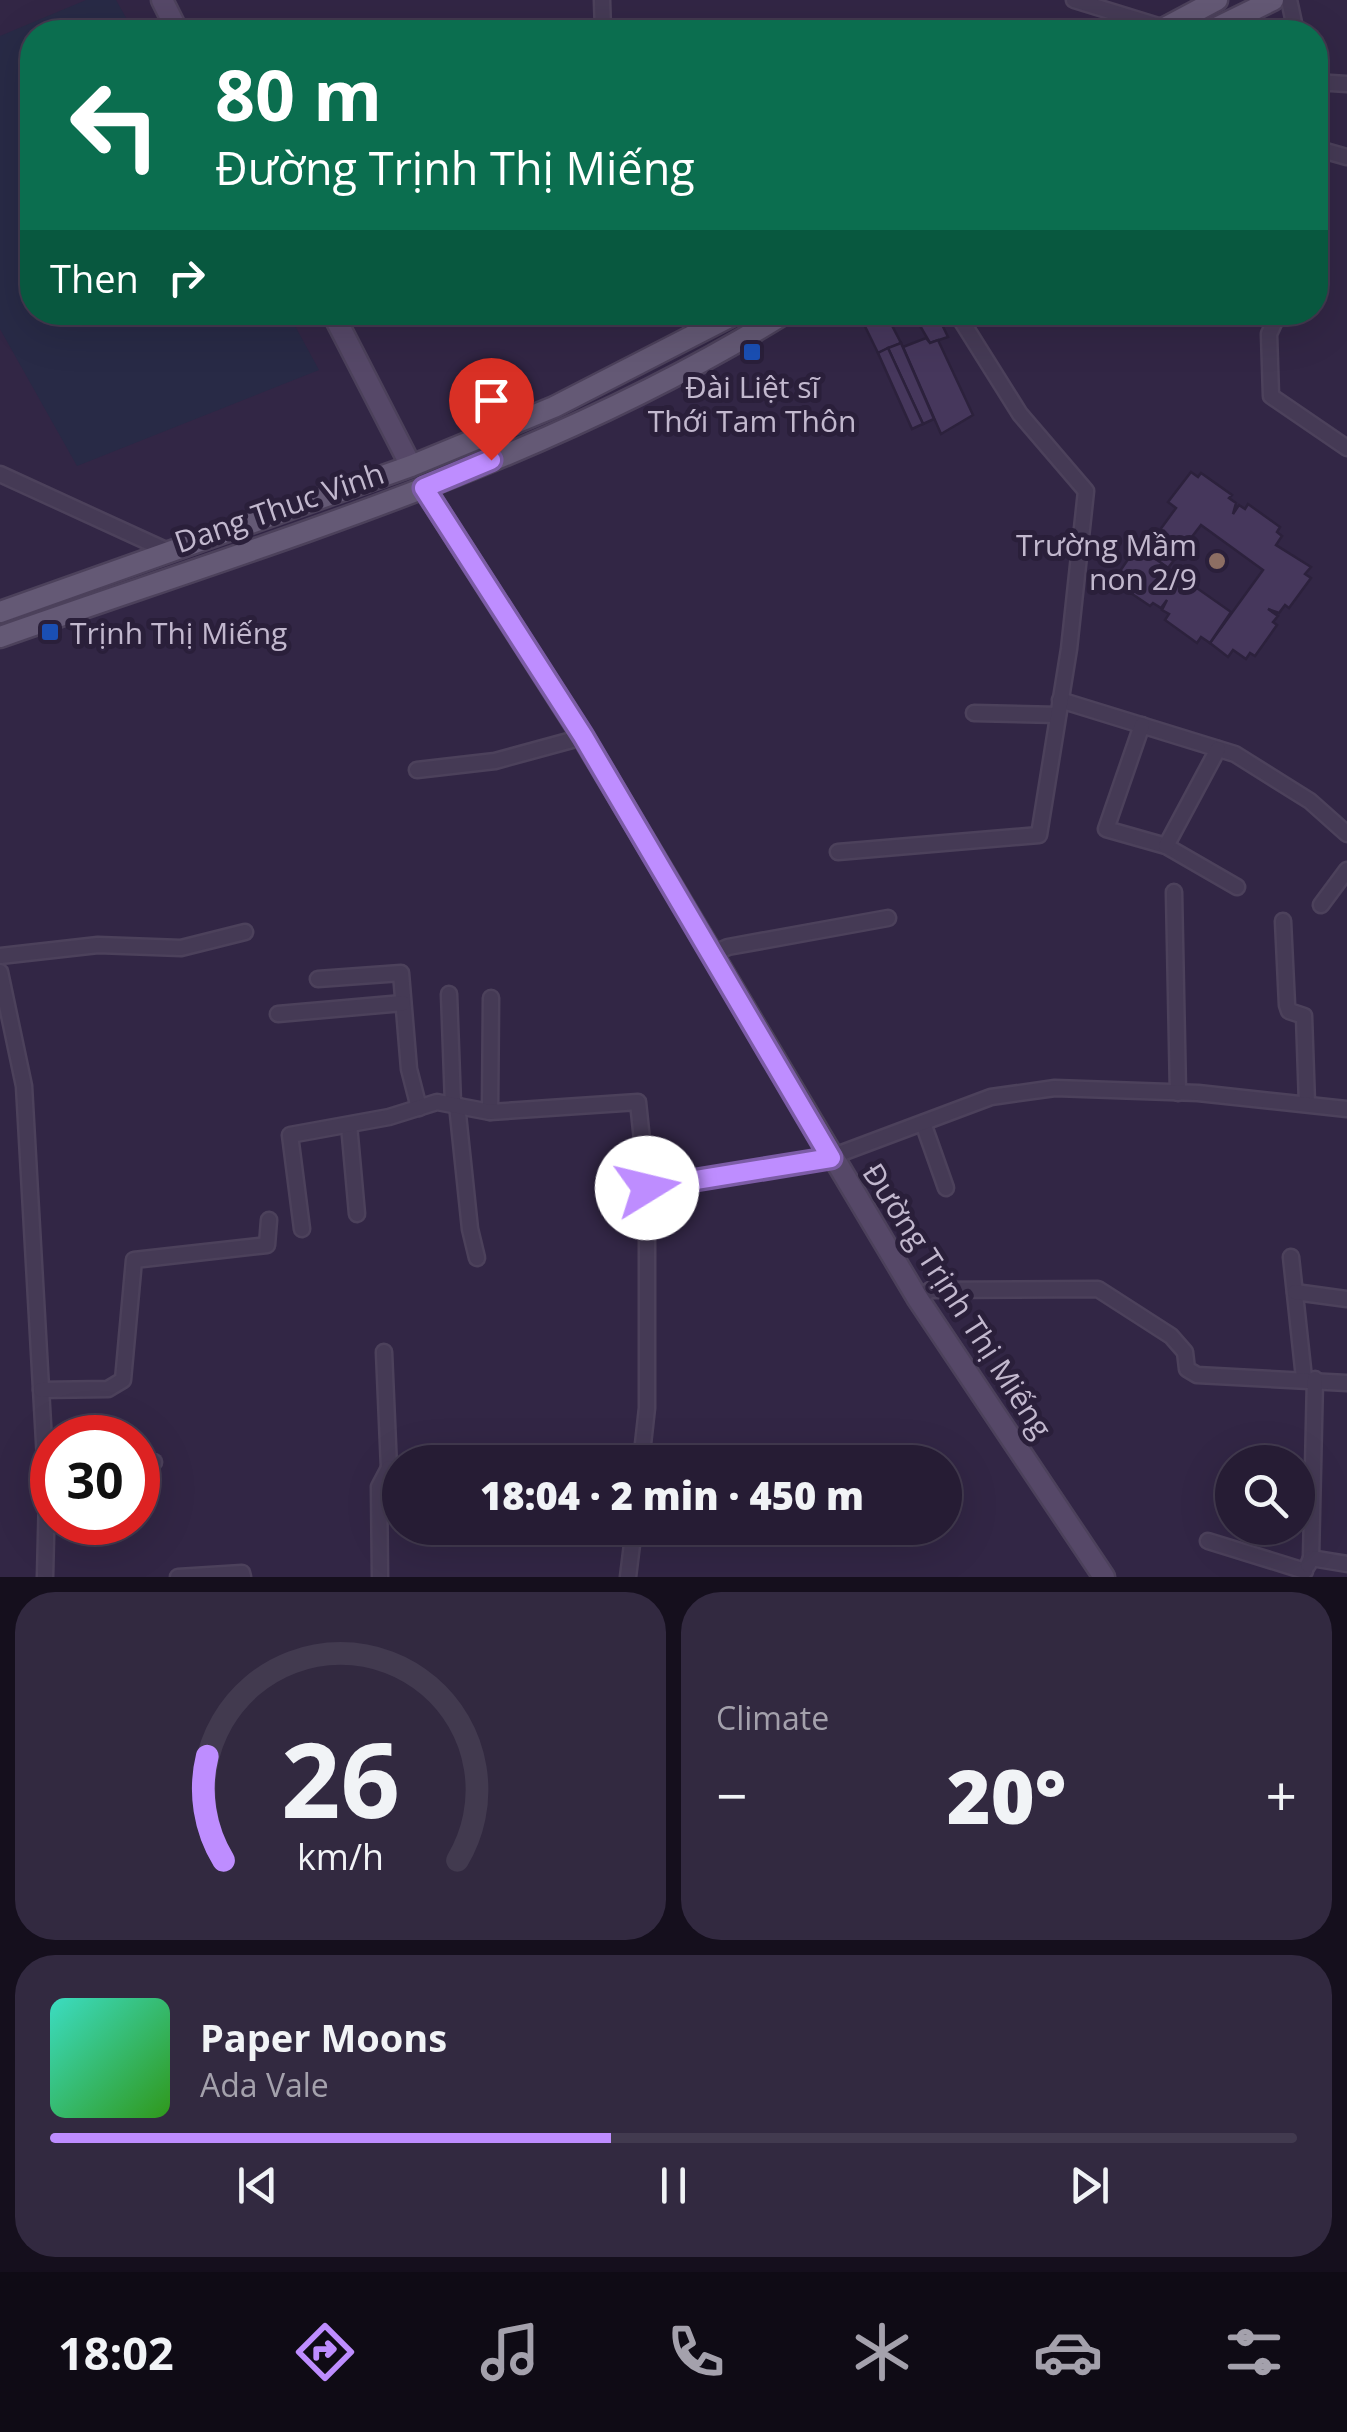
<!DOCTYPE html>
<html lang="en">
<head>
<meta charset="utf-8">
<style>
	body { margin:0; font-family:"Open Sans",sans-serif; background:#322940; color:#f1f3f6; height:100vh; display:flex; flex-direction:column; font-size:38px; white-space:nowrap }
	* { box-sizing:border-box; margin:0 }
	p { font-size:32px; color:#a4a1ac }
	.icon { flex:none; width:55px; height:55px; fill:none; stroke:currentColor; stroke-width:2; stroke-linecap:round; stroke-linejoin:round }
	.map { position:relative; height:1577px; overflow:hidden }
	.sheet { display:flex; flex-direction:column; gap:15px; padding:15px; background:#150f1d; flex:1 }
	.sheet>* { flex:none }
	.guide { position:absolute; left:20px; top:20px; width:1308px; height:305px; border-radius:40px; box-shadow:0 10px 40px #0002,0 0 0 2px #423a4f; background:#0b6e4f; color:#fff; overflow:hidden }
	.controls { position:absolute; left:1215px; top:1445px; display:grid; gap:20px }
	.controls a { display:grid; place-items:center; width:100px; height:100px; border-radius:50%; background:#261c34; box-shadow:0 10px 40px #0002,0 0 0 2px #423a4f; font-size:50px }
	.speed { position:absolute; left:30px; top:1415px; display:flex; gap:20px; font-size:50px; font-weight:700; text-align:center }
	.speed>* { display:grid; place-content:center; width:130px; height:130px; border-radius:50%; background:#261c34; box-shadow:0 10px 40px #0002,0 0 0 2px #423a4f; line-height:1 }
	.speed .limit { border:15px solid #d22; background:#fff; color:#111 }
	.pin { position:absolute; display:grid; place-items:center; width:85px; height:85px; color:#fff; margin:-102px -42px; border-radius:50% 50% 50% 0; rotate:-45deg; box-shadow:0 0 10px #0007 }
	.pin .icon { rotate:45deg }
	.me { position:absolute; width:110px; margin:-55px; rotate:81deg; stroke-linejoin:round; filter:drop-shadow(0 0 8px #0008) }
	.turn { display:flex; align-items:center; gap:35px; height:210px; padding:0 30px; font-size:45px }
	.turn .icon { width:130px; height:130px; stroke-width:2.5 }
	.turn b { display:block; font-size:70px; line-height:85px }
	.then { display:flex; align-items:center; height:95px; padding:0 30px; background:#0003; gap:20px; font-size:38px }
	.big { font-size:75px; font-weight:800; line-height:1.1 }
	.sheet .widget { flex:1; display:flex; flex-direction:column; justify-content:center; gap:15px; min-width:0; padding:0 35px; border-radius:40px; background:#322940 }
	.sheet .dial { align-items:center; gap:0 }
	.dial svg { height:260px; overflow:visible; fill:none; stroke:#423a4f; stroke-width:7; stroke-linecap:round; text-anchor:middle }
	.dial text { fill:#f1f3f6; stroke:none }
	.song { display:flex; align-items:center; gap:30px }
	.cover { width:120px; height:120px; border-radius:15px; background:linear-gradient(135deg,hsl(170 70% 55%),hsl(110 70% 35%)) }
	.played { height:10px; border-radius:5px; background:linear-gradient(90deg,#be8dff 45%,#423a4f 45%) }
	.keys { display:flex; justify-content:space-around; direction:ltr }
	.heat { display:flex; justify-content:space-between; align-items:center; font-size:55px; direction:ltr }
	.sheet .tiles { flex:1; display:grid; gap:15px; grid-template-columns:1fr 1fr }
	.widget:last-child { grid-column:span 2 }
	.trip { position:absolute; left:382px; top:1445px; width:580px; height:100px; border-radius:50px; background:#261c34; box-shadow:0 10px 40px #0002,0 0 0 2px #423a4f; font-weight:800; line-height:100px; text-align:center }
	.dock { display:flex; height:160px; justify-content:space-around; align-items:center; background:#0f0b15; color:#a4a1ac }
	.dock .icon { width:70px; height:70px }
	.dock .selected { color:#be8dff }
	.dock b { font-size:45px; color:#f1f3f6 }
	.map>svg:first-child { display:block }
	.green { fill:#282a46 }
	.building { fill:#46375c; stroke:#2c213c; stroke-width:2.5 }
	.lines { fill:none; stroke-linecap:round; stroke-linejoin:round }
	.street-casing { stroke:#4c415b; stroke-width:19 }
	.secondary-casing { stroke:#4c415b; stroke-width:25 }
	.primary-casing { stroke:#4c415b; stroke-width:25 }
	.street { stroke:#453a55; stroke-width:14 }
	.secondary { stroke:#564868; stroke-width:20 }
	.primary { stroke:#645975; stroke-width:20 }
	.route-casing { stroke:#7c5ca6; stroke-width:25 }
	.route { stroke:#be8dff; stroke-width:18 }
	.transit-dot { fill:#1a4fb4; stroke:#2a1f3a; stroke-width:4 }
	.education-dot { fill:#8d6e63; stroke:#2a1f3a; stroke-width:4 }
	.labels { text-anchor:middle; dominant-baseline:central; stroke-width:10; stroke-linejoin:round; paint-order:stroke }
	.poi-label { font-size:30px; fill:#c2b8ce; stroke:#2a1f3a }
	.street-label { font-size:30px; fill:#c2b8ce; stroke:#2a1f3a }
</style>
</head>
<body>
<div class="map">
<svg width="1347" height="1577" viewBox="0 0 1347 1577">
	<rect width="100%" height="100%" fill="#322645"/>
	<!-- green -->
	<polygon class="green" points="86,0 116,0 134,32 32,32 32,312 288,313 319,370 77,466 0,329 0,36"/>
	<!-- building -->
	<g class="building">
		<polygon points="858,312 885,312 901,343 878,353"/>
		<polygon points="912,312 936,312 948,337 930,343"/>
		<polygon points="926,338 930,343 938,340 973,415 941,434 903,347"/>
		<polygon points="901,343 934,419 923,424 888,348"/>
		<polygon points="888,348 923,424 912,429 878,353"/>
		<polygon points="1191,472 1198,477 1201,473 1232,495 1229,498 1236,503 1233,514 1239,505 1245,509 1248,504 1280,527 1277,532 1282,536 1276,545 1311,567 1305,574 1311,578 1289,608 1285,605 1279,613 1268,609 1278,616 1273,622 1277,625 1255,656 1250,653 1246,659 1233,650 1228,657 1210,643 1263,570 1201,525 1168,568 1137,546 1147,533 1154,538 1176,508 1168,502"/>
		<polygon points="1137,546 1231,612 1210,643 1201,637 1197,643 1165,620 1169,614 1162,610 1167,600 1161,608 1153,603 1150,606 1122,587 1116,577"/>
	</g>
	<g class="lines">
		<!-- street casing -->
		<g class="street-casing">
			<g id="street">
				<polyline points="602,0 603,32"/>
				<polyline points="1074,0 1165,28"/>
				<polyline points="1289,0 1296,32"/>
				<polyline points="1315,82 1347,84"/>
				<polyline points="1315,148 1347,157"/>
				<polyline points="1315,207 1320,215 1315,231"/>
				<polyline points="685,312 696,335"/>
				<polyline points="1279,312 1269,334 1271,396 1347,448"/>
				<polyline points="0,474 170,552"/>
				<polyline points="1060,700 1235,754 1310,801 1347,834"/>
				<polyline points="974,713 1058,715"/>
				<polyline points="1142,725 1106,829 1166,846 1237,887"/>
				<polyline points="417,770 495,761 583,737"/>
				<polyline points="1166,846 1218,749"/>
				<polyline points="838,852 1039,835 1069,649 1086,491 1020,414 956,312"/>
				<polyline points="1174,892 1178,1093"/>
				<polyline points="1321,905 1347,870"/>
				<polyline points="1283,921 1287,1005 1289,1011 1304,1016 1307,1104"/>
				<polyline points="710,955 728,947 888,918"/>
				<polyline points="0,956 98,945 181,948 245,932"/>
				<polyline points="0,972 24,1086 47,1495 45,1577"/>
				<polyline points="318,979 401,973 409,1069 419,1108"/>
				<polyline points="449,994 453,1104"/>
				<polyline points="278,1014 403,1003"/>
				<polyline points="457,1105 470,1229 477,1258"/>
				<polyline points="490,1112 491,998"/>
				<polyline points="923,1123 946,1188"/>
				<polyline points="349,1125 357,1214"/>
				<polyline points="302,1229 290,1135 389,1117 437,1102 490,1112 638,1102 647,1188"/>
				<polyline points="1291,1257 1304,1378"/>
				<polyline points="1295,1292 1347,1299"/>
				<polyline points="918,1299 930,1290 1098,1289 1171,1336 1185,1352 1187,1369 1197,1375 1347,1383"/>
				<polyline points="384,1352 389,1468 400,1469"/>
				<polyline points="41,1390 108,1389 123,1380 134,1260 267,1245 269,1220"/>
				<polyline points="138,1462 154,1462"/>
				<polyline points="641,1462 647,1408 647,1188 831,1157 991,1097 1055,1088 1198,1093 1347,1109"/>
				<polyline points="1208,1541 1305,1571"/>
				<polyline points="1311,1558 1315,1379"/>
				<polyline points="1308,1565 1311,1558 1347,1564"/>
				<polyline points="178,1577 242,1573 243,1577"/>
				<polyline points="380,1577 379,1487 389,1468"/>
				<polyline points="628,1577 634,1528"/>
			</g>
		</g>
		<!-- secondary casing -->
		<g class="secondary-casing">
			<g id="secondary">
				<polyline points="162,0 178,32"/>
				<polyline points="332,312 411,466"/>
				<polyline points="424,488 583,737 918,1299 1104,1577"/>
			</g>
		</g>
		<!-- primary casing -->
		<g class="primary-casing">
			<g id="primary">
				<polyline points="1157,32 1217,0"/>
				<polyline points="1208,32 1273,0"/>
				<polyline points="0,612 411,466 554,407 739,312"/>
				<path d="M0 637C267 543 546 463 787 312"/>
			</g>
		</g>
		<!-- street -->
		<use href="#street" class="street"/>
		<!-- secondary -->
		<use href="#secondary" class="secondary"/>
		<!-- primary -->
		<use href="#primary" class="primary"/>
	</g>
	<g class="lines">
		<!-- route casing -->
		<g class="route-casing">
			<polyline id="route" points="491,460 424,488 583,736 831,1158 647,1188"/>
		</g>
		<!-- route -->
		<use href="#route" class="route"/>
	</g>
	<!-- markers -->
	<g class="transit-dot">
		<rect x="742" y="342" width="20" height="20" rx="5"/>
		<rect x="40" y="622" width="20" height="20" rx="5"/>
	</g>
	<circle class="education-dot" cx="1217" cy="561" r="10"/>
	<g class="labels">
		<!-- poi labels -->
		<g class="poi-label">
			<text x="752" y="386">Đài Liệt sĩ<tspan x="752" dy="34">Thới Tam Thôn</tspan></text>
			<text x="1197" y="544" text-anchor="end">Trường Mầm<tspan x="1197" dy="34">non 2/9</tspan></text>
			<text x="70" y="632" text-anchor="start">Trịnh Thị Miếng</text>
		</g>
		<!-- street labels -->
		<g class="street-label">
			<text transform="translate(279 507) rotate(-19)">Dang Thuc Vinh</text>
			<text transform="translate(958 1300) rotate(57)">Đường Trịnh Thị Miếng</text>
		</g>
	</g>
</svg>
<div class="controls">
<a><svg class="icon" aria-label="search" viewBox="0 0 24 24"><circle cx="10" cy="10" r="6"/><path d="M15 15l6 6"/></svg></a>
</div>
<div class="speed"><div class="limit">30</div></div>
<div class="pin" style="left:491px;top:460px;background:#d93025"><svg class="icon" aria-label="arrive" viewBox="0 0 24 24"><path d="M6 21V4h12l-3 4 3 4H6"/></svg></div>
<svg class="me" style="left:647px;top:1188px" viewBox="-20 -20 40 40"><circle r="19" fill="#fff"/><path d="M0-13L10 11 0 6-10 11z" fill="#be8dff"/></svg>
<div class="trip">18:04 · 2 min · 450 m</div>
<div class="guide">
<div class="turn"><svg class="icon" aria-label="left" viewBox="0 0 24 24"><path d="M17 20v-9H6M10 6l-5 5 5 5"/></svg><div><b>80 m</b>Đường Trịnh Thị Miếng</div></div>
<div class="then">Then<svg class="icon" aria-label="right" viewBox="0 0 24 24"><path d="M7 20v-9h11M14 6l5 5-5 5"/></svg></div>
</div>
</div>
<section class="sheet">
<div class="tiles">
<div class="widget dial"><svg viewBox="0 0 100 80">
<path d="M14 69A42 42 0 1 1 86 69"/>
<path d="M14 69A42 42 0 0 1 9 37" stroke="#be8dff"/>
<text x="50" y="56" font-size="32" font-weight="700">26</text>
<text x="50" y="72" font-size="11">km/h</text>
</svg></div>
<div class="widget"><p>Climate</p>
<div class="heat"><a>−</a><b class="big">20°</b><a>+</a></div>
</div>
<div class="widget">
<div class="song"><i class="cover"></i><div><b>Paper Moons</b><p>Ada Vale</p></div></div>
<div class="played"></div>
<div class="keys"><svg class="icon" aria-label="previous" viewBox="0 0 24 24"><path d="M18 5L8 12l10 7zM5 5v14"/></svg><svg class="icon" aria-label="pause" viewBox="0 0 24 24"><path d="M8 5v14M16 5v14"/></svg><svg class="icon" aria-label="next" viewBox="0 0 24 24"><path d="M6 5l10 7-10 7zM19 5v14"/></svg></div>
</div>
</div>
</section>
<nav class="dock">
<b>18:02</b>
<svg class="icon selected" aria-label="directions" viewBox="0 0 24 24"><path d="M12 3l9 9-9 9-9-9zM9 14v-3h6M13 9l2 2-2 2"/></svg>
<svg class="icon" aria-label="music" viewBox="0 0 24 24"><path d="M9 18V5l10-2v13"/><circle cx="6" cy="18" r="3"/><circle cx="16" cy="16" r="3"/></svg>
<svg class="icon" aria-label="phone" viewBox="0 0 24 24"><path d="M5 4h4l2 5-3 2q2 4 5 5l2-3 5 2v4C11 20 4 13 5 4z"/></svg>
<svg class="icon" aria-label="climate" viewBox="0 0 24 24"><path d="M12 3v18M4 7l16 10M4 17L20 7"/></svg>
<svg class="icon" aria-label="car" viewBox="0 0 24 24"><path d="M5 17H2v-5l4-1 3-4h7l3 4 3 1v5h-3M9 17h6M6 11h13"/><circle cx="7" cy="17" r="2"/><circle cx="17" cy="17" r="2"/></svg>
<svg class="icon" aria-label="filters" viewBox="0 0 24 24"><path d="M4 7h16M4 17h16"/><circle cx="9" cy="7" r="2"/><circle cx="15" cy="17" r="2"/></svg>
</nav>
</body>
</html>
